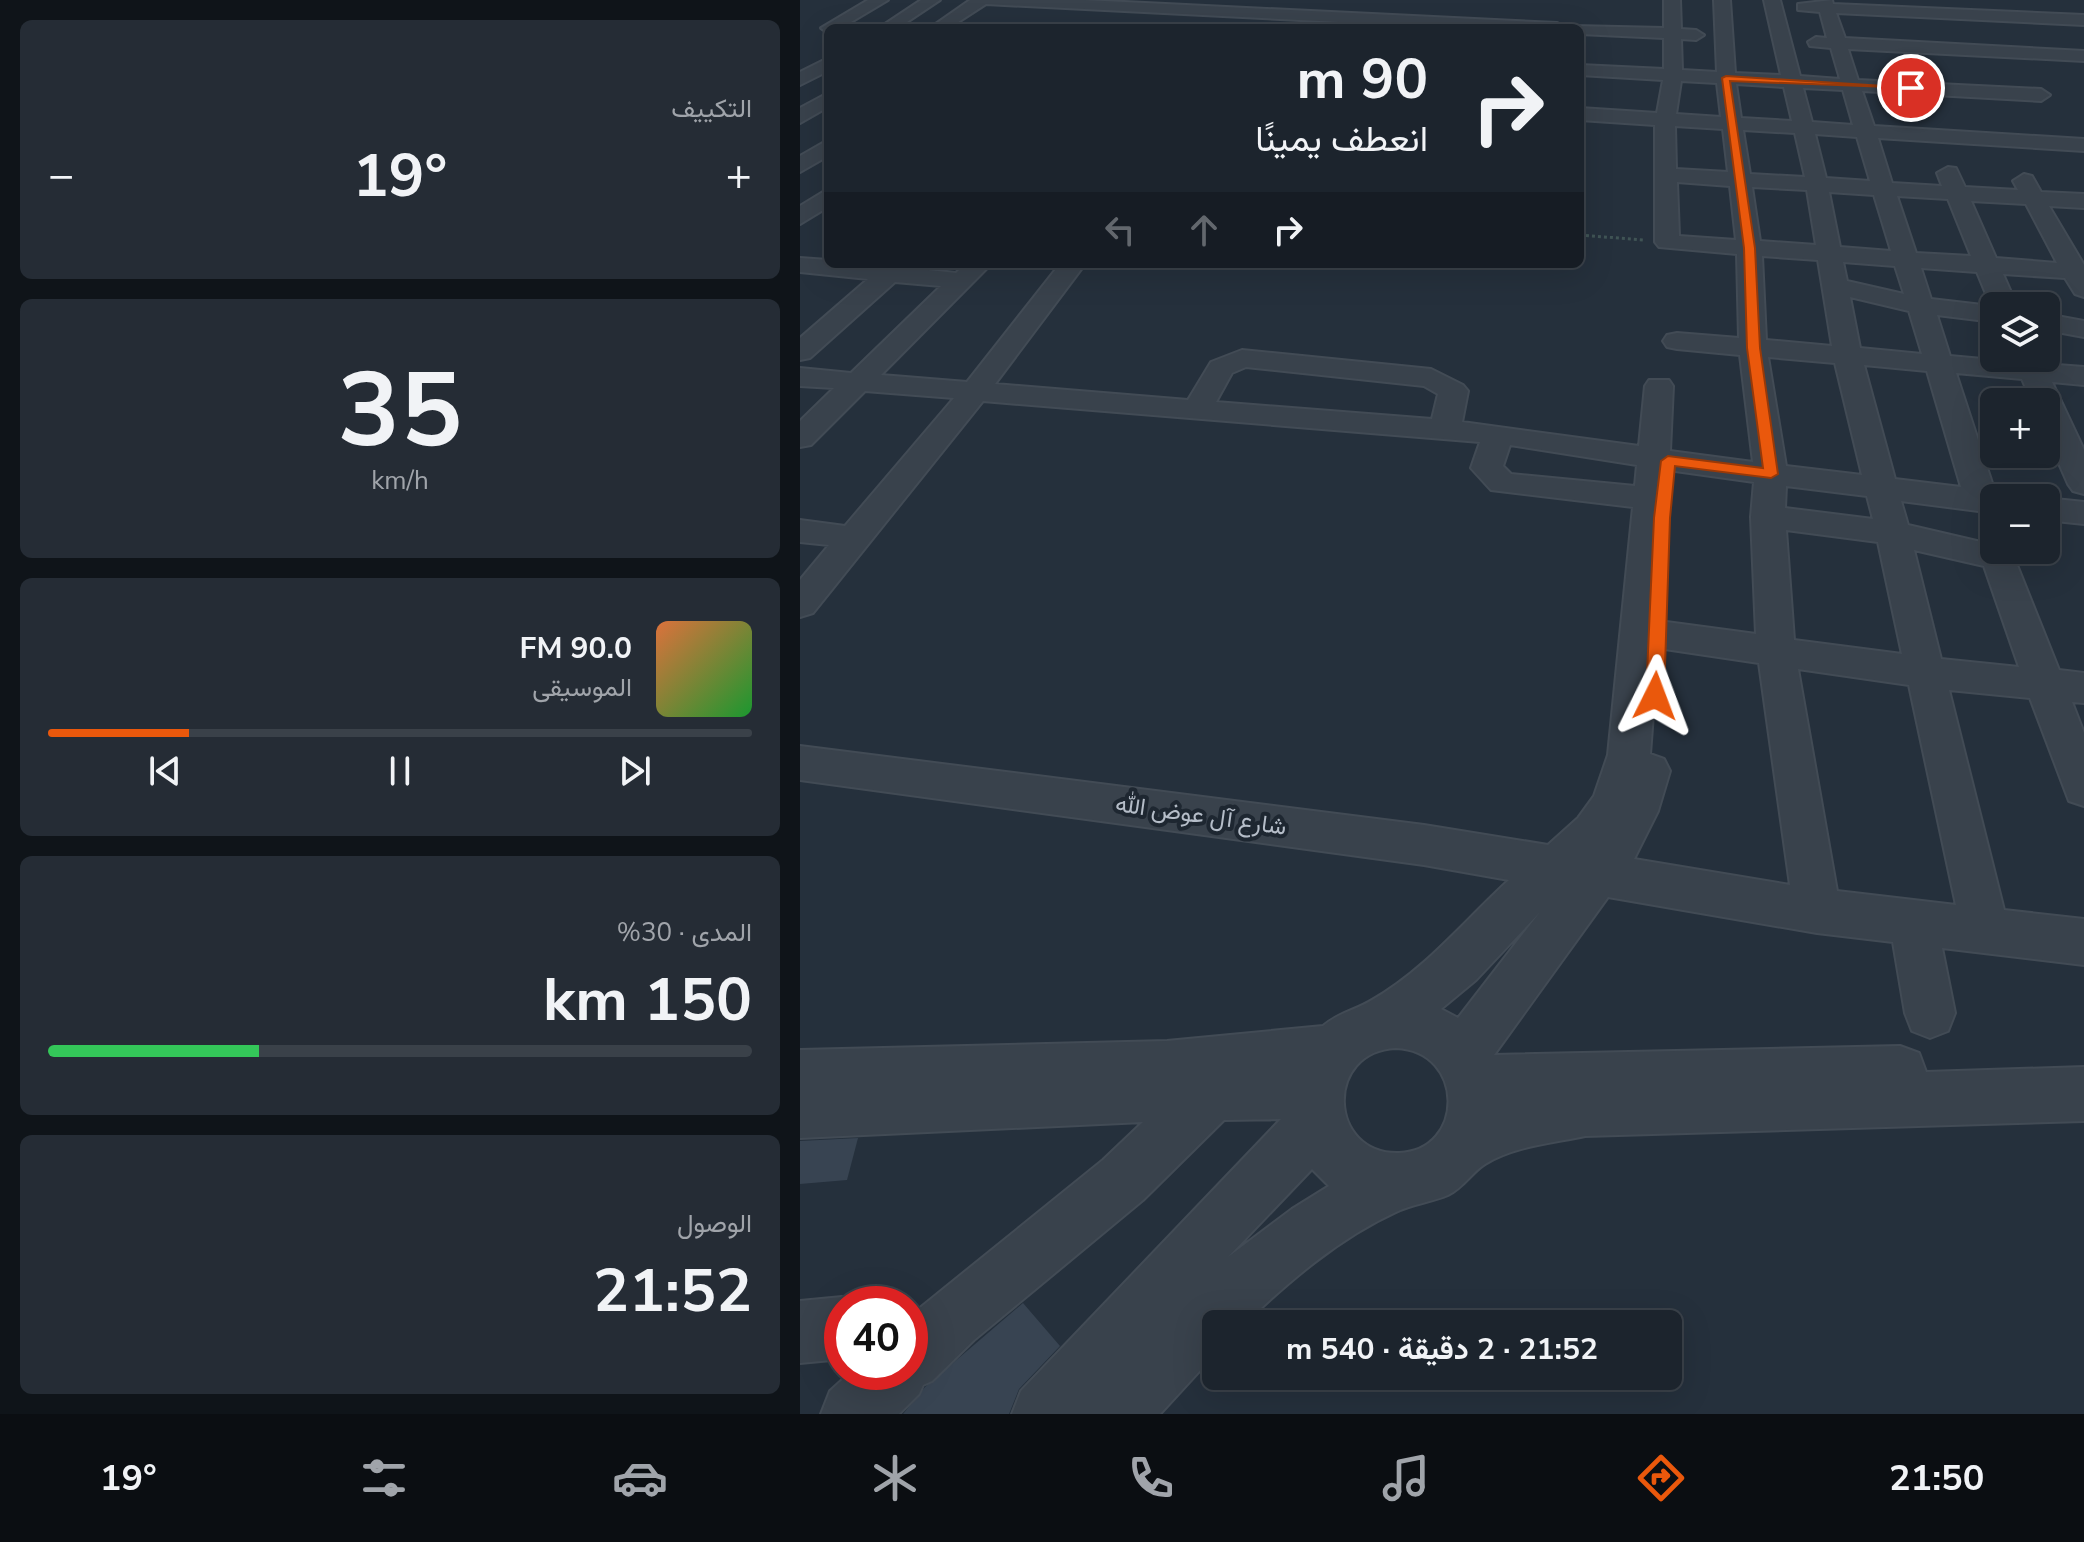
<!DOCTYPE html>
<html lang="ar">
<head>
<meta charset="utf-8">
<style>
	body { margin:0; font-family:"Nunito Sans",Vazirmatn,sans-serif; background:#252c35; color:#f1f3f6; direction:rtl; height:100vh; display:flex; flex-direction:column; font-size:30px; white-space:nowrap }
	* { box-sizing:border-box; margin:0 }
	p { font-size:26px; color:#a0a4aa }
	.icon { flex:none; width:44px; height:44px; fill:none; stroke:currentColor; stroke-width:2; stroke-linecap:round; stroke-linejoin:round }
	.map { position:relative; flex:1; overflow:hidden; direction:ltr }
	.panel { display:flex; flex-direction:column; gap:20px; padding:20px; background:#0f1419; width:800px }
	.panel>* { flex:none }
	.hud { position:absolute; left:24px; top:24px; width:760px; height:244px; border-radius:12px; box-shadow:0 8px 32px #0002,0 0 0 2px #3a4149; direction:rtl; background:#1c242d; color:#f1f3f6; overflow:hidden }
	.buttons { position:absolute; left:1180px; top:292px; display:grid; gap:16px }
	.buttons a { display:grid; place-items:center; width:80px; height:80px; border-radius:12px; background:#1c242d; box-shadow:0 8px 32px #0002,0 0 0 2px #3a4149; font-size:40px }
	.speed { position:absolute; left:24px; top:1286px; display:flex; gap:16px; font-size:40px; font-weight:700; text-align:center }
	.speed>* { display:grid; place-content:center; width:104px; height:104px; border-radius:50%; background:#1c242d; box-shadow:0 8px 32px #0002,0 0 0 2px #3a4149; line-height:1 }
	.speed .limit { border:12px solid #d22; background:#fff; color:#111 }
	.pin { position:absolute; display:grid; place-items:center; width:68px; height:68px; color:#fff; margin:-34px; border:4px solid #fff; border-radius:50%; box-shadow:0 2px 8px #0007 }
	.me { position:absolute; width:88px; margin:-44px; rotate:3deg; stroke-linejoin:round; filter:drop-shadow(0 0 6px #0008) }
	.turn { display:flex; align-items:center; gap:28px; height:168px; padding:0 24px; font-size:36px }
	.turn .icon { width:104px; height:104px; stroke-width:2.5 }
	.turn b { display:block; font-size:56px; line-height:68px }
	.lanes { display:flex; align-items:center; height:76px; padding:0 24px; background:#0003; justify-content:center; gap:40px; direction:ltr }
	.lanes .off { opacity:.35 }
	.big { font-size:60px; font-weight:700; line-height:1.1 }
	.panel .tile { flex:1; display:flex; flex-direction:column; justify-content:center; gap:12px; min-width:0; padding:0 28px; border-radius:12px; background:#252c35 }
	.panel .dial { align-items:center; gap:0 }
	.dial b { font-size:104px; line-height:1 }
	.song { display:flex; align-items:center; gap:24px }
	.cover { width:96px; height:96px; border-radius:12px; background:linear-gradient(135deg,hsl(20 70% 55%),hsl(130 70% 35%)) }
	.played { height:8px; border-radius:4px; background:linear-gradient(90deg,#ea580c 20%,#3a4149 20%) }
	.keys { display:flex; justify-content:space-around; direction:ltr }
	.heat { display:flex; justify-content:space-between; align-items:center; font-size:44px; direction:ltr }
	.charge { height:12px; border-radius:6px; background:linear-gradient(90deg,#34c759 30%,#3a4149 0) }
	.trip { position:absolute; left:402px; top:1310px; width:480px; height:80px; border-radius:12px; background:#1c242d; box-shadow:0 8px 32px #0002,0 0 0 2px #3a4149; font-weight:700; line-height:80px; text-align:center; direction:rtl }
	.tabs { display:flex; height:128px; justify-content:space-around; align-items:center; background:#0b0e12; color:#a0a4aa }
	.tabs .icon { width:56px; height:56px }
	.tabs .selected { color:#ea580c }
	.tabs b { font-size:36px; color:#f1f3f6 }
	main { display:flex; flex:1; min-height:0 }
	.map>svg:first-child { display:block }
	.building { fill:#384452 }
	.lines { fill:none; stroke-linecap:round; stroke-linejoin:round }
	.minor-casing { stroke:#424b55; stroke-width:4 }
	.path { stroke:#405455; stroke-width:3; stroke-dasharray:3 3; stroke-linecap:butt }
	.minor { fill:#39424c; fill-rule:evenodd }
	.route { fill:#ea580c; stroke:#983908; stroke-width:2 }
	.labels { text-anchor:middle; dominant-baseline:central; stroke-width:8; stroke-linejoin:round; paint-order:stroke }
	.street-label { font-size:24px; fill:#b5bdc8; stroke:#1e2731 }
</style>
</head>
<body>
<main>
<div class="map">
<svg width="1284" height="1414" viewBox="0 0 1284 1414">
	<rect width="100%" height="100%" fill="#25303c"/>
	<!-- building -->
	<g class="building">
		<polygon points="58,1138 47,1180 0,1184 0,1141"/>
		<polygon points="223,1303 260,1346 219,1389 209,1414 103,1414 125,1387"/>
	</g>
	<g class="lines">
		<!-- minor casing -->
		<g class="minor-casing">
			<g id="minor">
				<polygon points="68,0 88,0 41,28 28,28 28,33 21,28"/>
				<polygon points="121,0 140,0 98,28 79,28"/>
				<polygon points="170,0 284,0 757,23 765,28 658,28 186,4 149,28 130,28"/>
				<path d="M864 0H880L881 29 896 30 904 35 896 40 881 39 882 70 917 72 914 0H930L935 73 981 75 964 0H980L1000 76 1040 79 1031 48 1010 46 1008 42 1016 37 1027 38 1020 12 998 10V4L1032 0 1033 4 1284 15V25L1036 13 1045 38 1284 51V61L1048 49 1058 80 1241 89 1250 95 1241 101 1062 91 1074 126 1284 139V151L1078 138 1092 183 1142 186 1137 173 1148 167 1156 168 1165 187 1218 190 1213 181 1224 174 1232 176 1241 192 1284 194V208L1249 206 1284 265V297L1275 294 1265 278 1203 274 1217 306H1194V322L1137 315 1150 356 1215 362 1213 358H1241L1244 364 1284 367V385L1252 382 1284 450V494L1273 491 1268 484 1246 434V402H1232L1222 379 1156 373 1195 492 1208 498H1194V513L1101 501 1108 525 1194 545V550H1211L1259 670 1284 673V703L1272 702 1284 733V806L1269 801 1230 698 1149 690 1204 910 1284 919V965L1142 948 1155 1013 1148 1031 1130 1038 1112 1031 1105 1013 1093 942 1017 933 808 897 694 1055 1100 1046 1119 1053 1126 1072 1284 1067V1121L785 1136C753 1143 714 1146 685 1164 672 1172 664 1187 648 1195 632 1202 612 1204 596 1212 539 1238 489 1281 444 1324H416V1353L360 1414H212L221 1391 481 1119 424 1120 343 1200 174 1340 132 1381 123 1385 119 1394 99 1414H21L30 1391 51 1372H110V1316L303 1160 343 1122 0 1138V1050L367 1041 523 1026C538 1013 556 1010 572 1000 625 970 665 920 709 880L624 865 0 780V746L624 825 748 845 778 818 794 796 808 755 833 507 691 490 671 468 680 442 183 401 13 613 0 617V580L29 545 0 542V520L45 526 154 398 65 391 11 445 0 447V421L34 388 0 386V368L51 373 141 286 95 282 10 358 0 360V338L68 279 0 272V258L28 260V264H113L110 268 156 273 165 264H191L81 375 167 382 260 264H285L195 384 388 400 411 362 442 350 631 369 663 385 668 391 662 422 839 446 845 386 849 380H869L873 386 870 451 953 462 940 355 877 349 867 347 863 341 867 335 877 333 939 338 937 254 859 247 855 242V125L780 120V108L857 113 863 80 780 75V65L864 69V38L780 34V28H772L774 26 864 28ZM881 81 917 83 921 117 876 114ZM936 84 984 87 992 121 941 118ZM1003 88 1043 90 1053 125 1012 122ZM875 126 923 129 928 172 876 169ZM943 130 995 133 1005 177 950 174ZM1015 134 1057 137 1070 181 1026 178ZM877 182 930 186 936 240 879 236ZM952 187 1007 190 1016 245 960 241ZM1029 192 1074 195 1091 251 1040 247ZM1097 196 1148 199 1171 256 1116 253ZM1171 201 1226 204 1257 263 1196 258ZM962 256 1018 260 1032 346 966 340ZM1043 262 1095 266 1104 294 1047 281ZM1121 268 1177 272 1191 306 1131 299ZM1050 297 1109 311 1122 354 1060 348ZM968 357 1035 363 1062 475 986 466ZM1064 365 1127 371 1161 487 1095 479ZM446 367 624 386 638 394 632 419 416 402 432 373ZM710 445 837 465 835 486 711 474 703 466ZM868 470 954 482 951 517 956 634 859 621ZM986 486 1067 496 1073 519 985 508ZM986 530 1078 542 1102 654 994 640ZM1114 550 1184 566 1219 667 1141 659ZM858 648 959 663 990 885 834 859 858 811 870 771 864 759 850 754ZM998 669 1109 685 1156 905 1037 891ZM740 912 658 1018 641 1009 676 980ZM596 1048C666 1051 665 1151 599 1153 528 1155 524 1051 596 1048ZM512 1169 529 1186 492 1209 428 1257Z"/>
				<polygon points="28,58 28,71 0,85 0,72"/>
				<polygon points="28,93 28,107 0,123 0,108"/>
				<polygon points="28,140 28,156 0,172 0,156"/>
				<polygon points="28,189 28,207 0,224 0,206"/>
				<polygon points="1246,314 1284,321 1284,337 1246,330"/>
				<polygon points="1246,498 1284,502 1284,524 1246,520"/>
				<polygon points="42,1297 58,1304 42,1304 42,1359 0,1363 0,1301"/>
			</g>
		</g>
		<!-- path -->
		<polyline class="path" points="780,235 843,240"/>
		<!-- minor -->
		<use href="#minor" class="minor"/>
	</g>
	<!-- route -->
	<polygon class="route" points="926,76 1116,88 930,81 955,248 960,348 978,474 971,478 875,466 870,518 864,696 855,703 846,696 854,518 861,461 868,456 963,468 947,348 944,248 922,78"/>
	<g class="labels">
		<!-- street labels -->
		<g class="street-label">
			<text transform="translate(401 815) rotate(8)">شارع آل عوض الله</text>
		</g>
	</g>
</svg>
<div class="buttons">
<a><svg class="icon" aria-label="layers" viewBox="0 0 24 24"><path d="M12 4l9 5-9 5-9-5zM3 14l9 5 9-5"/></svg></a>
<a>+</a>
<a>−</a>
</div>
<div class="speed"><div class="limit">40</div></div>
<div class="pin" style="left:1111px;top:88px;background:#d93025"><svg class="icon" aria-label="arrive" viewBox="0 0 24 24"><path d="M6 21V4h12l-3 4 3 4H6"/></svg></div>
<svg class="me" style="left:855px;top:696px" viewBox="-20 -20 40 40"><path d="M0-17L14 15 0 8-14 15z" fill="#ea580c" stroke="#fff" stroke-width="4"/></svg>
<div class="trip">21:52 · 2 دقيقة · 540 m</div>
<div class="hud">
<div class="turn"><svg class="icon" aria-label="right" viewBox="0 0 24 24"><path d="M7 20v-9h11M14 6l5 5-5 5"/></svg><div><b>90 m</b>انعطف يمينًا</div></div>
<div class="lanes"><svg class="icon off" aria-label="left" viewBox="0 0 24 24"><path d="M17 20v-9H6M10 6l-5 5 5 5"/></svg><svg class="icon off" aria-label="ahead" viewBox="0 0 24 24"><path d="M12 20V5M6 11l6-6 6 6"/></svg><svg class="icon" aria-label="right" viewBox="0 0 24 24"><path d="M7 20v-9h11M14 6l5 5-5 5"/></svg></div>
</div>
</div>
<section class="panel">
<div class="tile"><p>التكييف</p>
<div class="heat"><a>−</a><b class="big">19°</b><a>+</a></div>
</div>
<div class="tile dial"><b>35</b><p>km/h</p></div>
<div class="tile">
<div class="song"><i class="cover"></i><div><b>90.0 FM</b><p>الموسيقى</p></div></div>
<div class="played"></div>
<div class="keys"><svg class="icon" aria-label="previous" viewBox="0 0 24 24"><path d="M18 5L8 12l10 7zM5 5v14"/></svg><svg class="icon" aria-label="pause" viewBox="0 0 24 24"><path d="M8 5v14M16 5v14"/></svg><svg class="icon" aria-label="next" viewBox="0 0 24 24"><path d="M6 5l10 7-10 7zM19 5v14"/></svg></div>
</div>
<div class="tile"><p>المدى · 30%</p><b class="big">150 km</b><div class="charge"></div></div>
<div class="tile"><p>الوصول</p><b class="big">21:52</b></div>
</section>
</main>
<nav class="tabs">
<b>21:50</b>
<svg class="icon selected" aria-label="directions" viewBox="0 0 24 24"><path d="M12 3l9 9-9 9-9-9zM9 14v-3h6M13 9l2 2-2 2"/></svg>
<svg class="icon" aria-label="music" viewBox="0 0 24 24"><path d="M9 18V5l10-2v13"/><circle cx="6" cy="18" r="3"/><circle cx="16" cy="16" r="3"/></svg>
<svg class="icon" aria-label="phone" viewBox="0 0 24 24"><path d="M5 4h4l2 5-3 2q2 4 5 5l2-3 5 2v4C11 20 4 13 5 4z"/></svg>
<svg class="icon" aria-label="climate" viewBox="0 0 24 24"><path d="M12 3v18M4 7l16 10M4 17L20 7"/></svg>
<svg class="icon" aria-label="car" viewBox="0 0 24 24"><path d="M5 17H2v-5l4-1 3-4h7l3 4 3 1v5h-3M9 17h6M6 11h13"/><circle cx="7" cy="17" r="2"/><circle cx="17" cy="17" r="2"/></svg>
<svg class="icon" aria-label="filters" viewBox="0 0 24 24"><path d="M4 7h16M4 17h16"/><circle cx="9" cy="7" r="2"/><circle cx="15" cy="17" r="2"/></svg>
<b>19°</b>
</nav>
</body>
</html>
